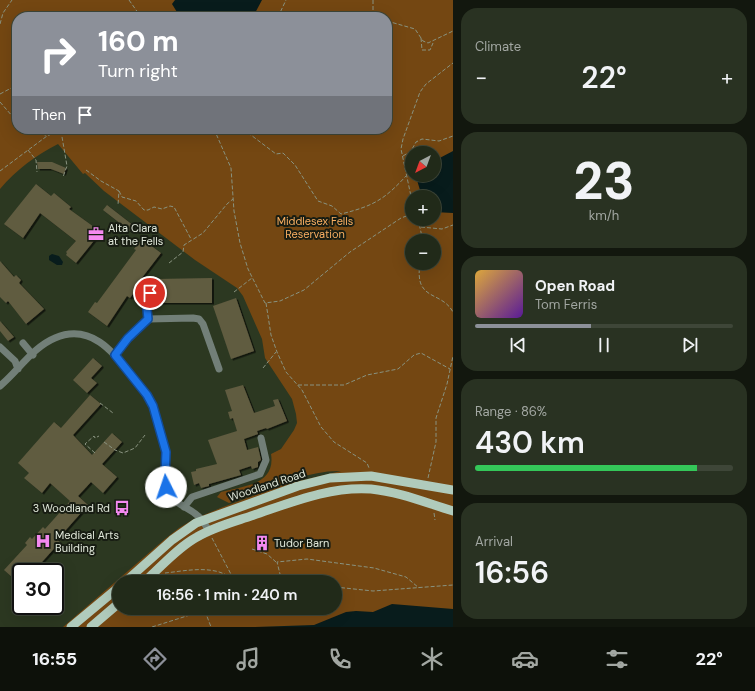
<!DOCTYPE html>
<html lang="en">
<head>
<meta charset="utf-8">
<style>
	body { margin:0; font-family:"DM Sans",sans-serif; background:#293222; color:#f1f3f6; height:100vh; display:flex; flex-direction:column; font-size:15px; white-space:nowrap }
	* { box-sizing:border-box; margin:0 }
	p { font-size:13px; color:#a2a7a2 }
	.icon { flex:none; width:22px; height:22px; fill:none; stroke:currentColor; stroke-width:2; stroke-linecap:round; stroke-linejoin:round }
	.map { position:relative; flex:1; overflow:hidden }
	.side { display:flex; flex-direction:column; gap:8px; padding:8px; background:#12170e; width:302px }
	.side>* { flex:none }
	.guide { position:absolute; left:12px; top:12px; width:380px; height:122px; border-radius:16px; box-shadow:0 4px 16px #0002,0 0 0 1px #3e4638; background:#8c9099; color:#fff; overflow:hidden }
	.needle { width:26px; rotate:221deg }
	.controls { position:absolute; left:405px; top:146px; display:grid; gap:8px }
	.controls a { display:grid; place-items:center; width:36px; height:36px; border-radius:50%; background:#212a19; box-shadow:0 4px 16px #0002,0 0 0 1px #3e4638; font-size:20px }
	.speed { position:absolute; left:12px; top:563px; display:flex; gap:8px; font-size:20px; font-weight:700; text-align:center }
	.speed>* { display:grid; place-content:center; width:52px; height:52px; border-radius:50%; background:#212a19; box-shadow:0 4px 16px #0002,0 0 0 1px #3e4638; line-height:1 }
	.speed .limit { border:2px solid #111; border-radius:6px; background:#fff; color:#111 }
	.pin { position:absolute; display:grid; place-items:center; width:34px; height:34px; color:#fff; margin:-17px; border:2px solid #fff; border-radius:50%; box-shadow:0 1px 4px #0007 }
	.me { position:absolute; width:44px; margin:-22px; rotate:356deg; stroke-linejoin:round; filter:drop-shadow(0 0 3px #0008) }
	.turn { display:flex; align-items:center; gap:14px; height:84px; padding:0 20px; font-size:18px }
	.turn .icon { width:52px; height:52px; stroke-width:2.5 }
	.turn b { display:block; font-size:28px; line-height:34px }
	.then { display:flex; align-items:center; height:38px; padding:0 20px; background:#0003; gap:8px; font-size:15px }
	.big { font-size:30px; font-weight:600; line-height:1.1 }
	.side .card { flex:1; display:flex; flex-direction:column; justify-content:center; gap:6px; min-width:0; padding:0 14px; border-radius:16px; background:#293222 }
	.side .dial { align-items:center; gap:0 }
	.dial b { font-size:52px; line-height:1 }
	.song { display:flex; align-items:center; gap:12px }
	.cover { width:48px; height:48px; border-radius:6px; background:linear-gradient(135deg,hsl(40 70% 55%),hsl(270 70% 35%)) }
	.played { height:4px; border-radius:2px; background:linear-gradient(90deg,#8c9099 45%,#3e4638 45%) }
	.keys { display:flex; justify-content:space-around; direction:ltr }
	.heat { display:flex; justify-content:space-between; align-items:center; font-size:22px; direction:ltr }
	.charge { height:6px; border-radius:3px; background:linear-gradient(90deg,#34c759 86%,#3e4638 0) }
	.trip { position:absolute; left:112px; top:575px; width:230px; height:40px; border-radius:20px; background:#212a19; box-shadow:0 4px 16px #0002,0 0 0 1px #3e4638; font-weight:600; line-height:40px; text-align:center }
	.dock { display:flex; height:64px; justify-content:space-around; align-items:center; background:#0d110a; color:#a2a7a2 }
	.dock .icon { width:28px; height:28px }
	.dock .active { color:#8c9099 }
	.dock b { font-size:18px; color:#f1f3f6 }
	main { display:flex; flex:1; min-height:0 }
	.map>svg:first-child { display:block }
</style>
</head>
<body>
<main>
<div class="map">
<svg width="453" height="627" viewBox="0 0 453 627">
	<defs>
		<filter id="shadow"><feDropShadow dx="2" dy="1.5" stdDeviation="0" flood-color="#0009"/></filter>
	</defs>
	<rect width="100%" height="100%" fill="#2c3821"/>
	<!-- green -->
	<path fill="#744712" fill-rule="evenodd" d="M0,0H453V627H63L165,539L179,528L194,519L223,507L282,485L341,471C305,470 269,490 235,501L229,503L217,497L221,492C243,486 276,485 271,454L281,449L294,430L297,423L296,414L292,399L265,358L262,339L243,296L237,288L195,260L104,191L85,173L83,174L58,144C35,156 17,169 0,189ZM17,17H387V129H17ZM412,153H434V175H412ZM412,197H434V219H412ZM412,241H434V263H412ZM119,582H335V608H119Z"/>
	<!-- water -->
	<path fill="#081c1c" d="M175,0H262L253,17H180L172,4Z
		M453,151V213L434,212V197H422L417,180L420,175H434V161Z
		M52,254L59,256L63,262L62,265H57L49,260V256Z
		M392,604L453,609V627H255L314,625L346,612L356,611L373,612Z"/>
	<!-- building -->
	<path fill="#605b40" filter="url(#shadow)" d="M37,162H52L66,168L64,174L51,169H38Z
		M36,184L51,196L54,193L71,207L69,209L101,232L76,263L66,255L67,253L66,252L76,241L40,213L23,238L4,224Z
		M107,205L134,226L130,231L103,210Z
		M142,239L161,253L141,279L143,280L130,298L127,296L107,326L88,312L95,302L97,303L136,250L134,249Z
		M0,261L14,277L16,275L21,280L19,283L44,309L26,324L8,301L6,303L0,297Z
		M212,278V303H156V296L160,291L156,286V279Z
		M236,298L254,351L231,359L213,306Z
		M0,321L14,337L8,341L0,331Z
		M93,358L102,366L91,378L97,383L87,393L73,380Z
		M243,385L254,413L275,406L273,400L278,399L287,421L267,429L266,428L257,431L258,434L244,439L247,450L258,447L261,460L258,462V467L252,469L251,466L239,470L241,475L209,484V486L201,488L199,483L194,485L191,472L196,471V469L217,464L208,440L237,431L233,418L230,419L228,412L232,411L225,390Z
		M90,395L101,404L73,435L92,455L112,433L122,442L102,464L117,477L103,493L91,482L78,496L88,505L57,540L60,542L33,572H21V585L4,570L27,545L25,543L30,537L32,539L43,527L45,529L70,501L50,483L42,493L24,478L29,473L18,463L54,422L61,428Z
		M264,538L267,544L259,548L256,542Z"/>
	<g fill="none" stroke-linecap="round" stroke-linejoin="round">
		<!-- path -->
		<path stroke="#899380" stroke-width="1" stroke-dasharray="4 2" stroke-linecap="butt" d="M129,0L141,17
			M373,0V13L378,17
			M278,17L286,0
			M387,21L415,29L423,41L428,43L453,31
			M0,24L3,13L12,0
			M421,38L422,50H430L433,43
			M0,94L17,85
			M0,102L13,117L17,119
			M38,129L46,136
			M214,129L231,168L234,211L240,243L248,269L265,303L280,301L304,290L350,252L401,218L412,214
			M243,129L276,154L283,153L295,165L318,201L332,206L341,214C373,206 384,200 406,176
			M61,131L67,166L63,177
			M28,150L36,160L37,172
			M403,156L411,151L416,142L422,139L439,141L453,136
			M86,170L101,181L119,191L118,205
			M0,171L47,136L63,129
			M119,191L122,197L136,201L144,210H148L154,207L162,209L170,206L174,207L191,239
			M412,201L401,149L403,139L420,92L426,84L453,63
			M418,219L423,241
			M421,227L442,229L453,225
			M169,263L183,252L184,245L203,233L227,204L233,199
			M420,263C414,302 441,290 453,312
			M234,292L252,278
			M266,303L271,335L277,352L286,372L302,390L321,427L334,442L367,463L369,468
			M263,368L276,352
			M298,385H344L367,375L398,369L414,355L421,353L450,369
			M100,403L113,413
			M104,442L115,450L123,453L135,448L145,435
			M95,453L85,444L94,436L95,438L99,436
			M428,478L436,442V418L447,384L453,356
			M434,513L435,520
			M212,538L234,580
			M252,549L267,554L276,562
			M165,573C185,571 219,563 235,582
			M282,582L277,562L307,559L374,568L406,577L419,588
			M335,587L373,591L453,585
			M205,611L211,627
			M152,627L212,608"/>
		<!-- minor -->
		<path stroke="#727f78" stroke-width="7" d="M148,319L146,300L150,293L155,291
			M23,343L33,355
			M0,347L15,361L18,369
			M115,355L128,338L148,319L193,318L199,319L203,324L219,369
			M0,386C18,371 33,347 55,338C90,323 113,351 132,376C139,385 148,395 153,406C158,418 161,433 165,446C169,461 161,477 168,491C175,505 188,507 198,516C203,520 206,526 209,531
			M184,507L192,497L260,474L266,460L261,438"/>
		<!-- major -->
		<path stroke="#b0cbbc" stroke-width="9" d="M125,582L172,540L196,523L298,486L330,478L371,476L453,490
			M144,582C161,567 177,548 197,537C214,527 233,522 251,516C290,503 329,486 371,489C400,492 426,503 453,511
			M71,627L119,587
			M91,627L119,603"/>
	</g>
	<g fill="none" stroke-linecap="round" stroke-linejoin="round">
		<defs>
			<path id="route" d="M150,293L146,300L148,319L128,338L115,355L147,395L153,406L166,452L165,477L166,487"/>
		</defs>
		<!-- route casing -->
		<use href="#route" stroke="#114b97" stroke-width="10"/>
		<!-- route -->
		<use href="#route" stroke="#1a73e8" stroke-width="7"/>
	</g>
	<!-- icons -->
	<defs>
		<symbol id="office-bare" viewBox="-9 -9 18 18"><path d="M-6-3h4V-5.5h4V-3h4V5H-6ZM-1-4.5V-3h2v-1.5ZM-6 0V1H6V0Z" fill="#f489f0" stroke="#181d13" stroke-width="2.5" paint-order="stroke"/></symbol>
		<symbol id="bus-bare" viewBox="-9 -9 18 18"><path d="M-5-6H5V4H4V6H2V4H-2V6H-4V4H-5ZM-3.5-4V0h7V-4ZM-3.5 1.2v1.5H-2V1.2ZM2 1.2v1.5H3.5V1.2Z" fill="#f489f0" stroke="#181d13" stroke-width="2.5" paint-order="stroke"/></symbol>
		<symbol id="hospital-bare" viewBox="-9 -9 18 18"><path d="M-5-5h3v3.5h4V-5h3V5h-3V1.5h-4V5h-3Z" fill="#f489f0" stroke="#181d13" stroke-width="2.5" paint-order="stroke"/></symbol>
		<symbol id="building-bare" viewBox="-9 -9 18 18"><path d="M-4-6H4V6H1V3H-1V6H-4ZM-2.5-4.3h1.7v1.8h-1.7ZM.8-4.3h1.7v1.8H.8ZM-2.5-1h1.7V.8h-1.7ZM.8-1h1.7V.8H.8Z" fill="#f489f0" stroke="#181d13" stroke-width="2.5" paint-order="stroke"/></symbol>
	</defs>
	<g fill-rule="evenodd">
		<use href="#office-bare" x="85" y="223" width="22" height="22"/>
		<use href="#bus-bare" x="111" y="497" width="22" height="22"/>
		<use href="#hospital-bare" x="32" y="530" width="22" height="22"/>
		<use href="#building-bare" x="251" y="532" width="22" height="22"/>
	</g>
	<g text-anchor="middle" stroke-width="4" stroke-linejoin="round" paint-order="stroke">
		<!-- park labels -->
		<g font-size="11" fill="#f8ae61" stroke="#181d13">
			<text x="315" y="225">Middlesex Fells<tspan x="315" dy="13">Reservation</tspan></text>
		</g>
		<!-- poi labels -->
		<g font-size="11" fill="#e1e8da" stroke="#181d13" text-anchor="start">
			<text x="108" y="232">Alta Clara<tspan x="108" dy="13">at the Fells</tspan></text>
			<text x="110" y="512" text-anchor="end">3 Woodland Rd</text>
			<text x="55" y="539">Medical Arts<tspan x="55" dy="13">Building</tspan></text>
			<text x="274" y="547">Tudor Barn</text>
		</g>
		<!-- street labels -->
		<g font-size="11" fill="#e1e8da" stroke="#181d13">
			<text transform="translate(267 485) rotate(-18)" y="4">Woodland Road</text>
		</g>
	</g>
</svg>
<div class="controls">
<a><svg class="needle" viewBox="-14 -14 28 28"><path d="M0-13l5 13h-10z" fill="#e53935"/><path d="M0 13l5-13h-10z" fill="#a2a7a2"/></svg></a>
<a>+</a>
<a>−</a>
</div>
<div class="speed"><div class="limit">30</div></div>
<div class="pin" style="left:150px;top:293px;background:#d93025"><svg class="icon" aria-label="arrive" viewBox="0 0 24 24"><path d="M6 21V4h12l-3 4 3 4H6"/></svg></div>
<svg class="me" style="left:166px;top:487px" viewBox="-20 -20 40 40"><circle r="19" fill="#fff"/><path d="M0-13L10 11 0 6-10 11z" fill="#1a73e8"/></svg>
<div class="trip">16:56 · 1 min · 240 m</div>
<div class="guide">
<div class="turn"><svg class="icon" aria-label="right" viewBox="0 0 24 24"><path d="M7 20v-9h11M14 6l5 5-5 5"/></svg><div><b>160 m</b>Turn right</div></div>
<div class="then">Then<svg class="icon" aria-label="arrive" viewBox="0 0 24 24"><path d="M6 21V4h12l-3 4 3 4H6"/></svg></div>
</div>
</div>
<section class="side">
<div class="card"><p>Climate</p>
<div class="heat"><a>−</a><b class="big">22°</b><a>+</a></div>
</div>
<div class="card dial"><b>23</b><p>km/h</p></div>
<div class="card">
<div class="song"><i class="cover"></i><div><b>Open Road</b><p>Tom Ferris</p></div></div>
<div class="played"></div>
<div class="keys"><svg class="icon" aria-label="previous" viewBox="0 0 24 24"><path d="M18 5L8 12l10 7zM5 5v14"/></svg><svg class="icon" aria-label="pause" viewBox="0 0 24 24"><path d="M8 5v14M16 5v14"/></svg><svg class="icon" aria-label="next" viewBox="0 0 24 24"><path d="M6 5l10 7-10 7zM19 5v14"/></svg></div>
</div>
<div class="card"><p>Range · 86%</p><b class="big">430 km</b><div class="charge"></div></div>
<div class="card"><p>Arrival</p><b class="big">16:56</b></div>
</section>
</main>
<nav class="dock">
<b>16:55</b>
<svg class="icon active" aria-label="directions" viewBox="0 0 24 24"><path d="M12 3l9 9-9 9-9-9zM9 14v-3h6M13 9l2 2-2 2"/></svg>
<svg class="icon" aria-label="music" viewBox="0 0 24 24"><path d="M9 18V5l10-2v13"/><circle cx="6" cy="18" r="3"/><circle cx="16" cy="16" r="3"/></svg>
<svg class="icon" aria-label="phone" viewBox="0 0 24 24"><path d="M5 4h4l2 5-3 2q2 4 5 5l2-3 5 2v4C11 20 4 13 5 4z"/></svg>
<svg class="icon" aria-label="climate" viewBox="0 0 24 24"><path d="M12 3v18M4 7l16 10M4 17L20 7"/></svg>
<svg class="icon" aria-label="car" viewBox="0 0 24 24"><path d="M5 17H2v-5l4-1 3-4h7l3 4 3 1v5h-3M9 17h6M6 11h13"/><circle cx="7" cy="17" r="2"/><circle cx="17" cy="17" r="2"/></svg>
<svg class="icon" aria-label="filters" viewBox="0 0 24 24"><path d="M4 7h16M4 17h16"/><circle cx="9" cy="7" r="2"/><circle cx="15" cy="17" r="2"/></svg>
<b>22°</b>
</nav>
</body>
</html>
